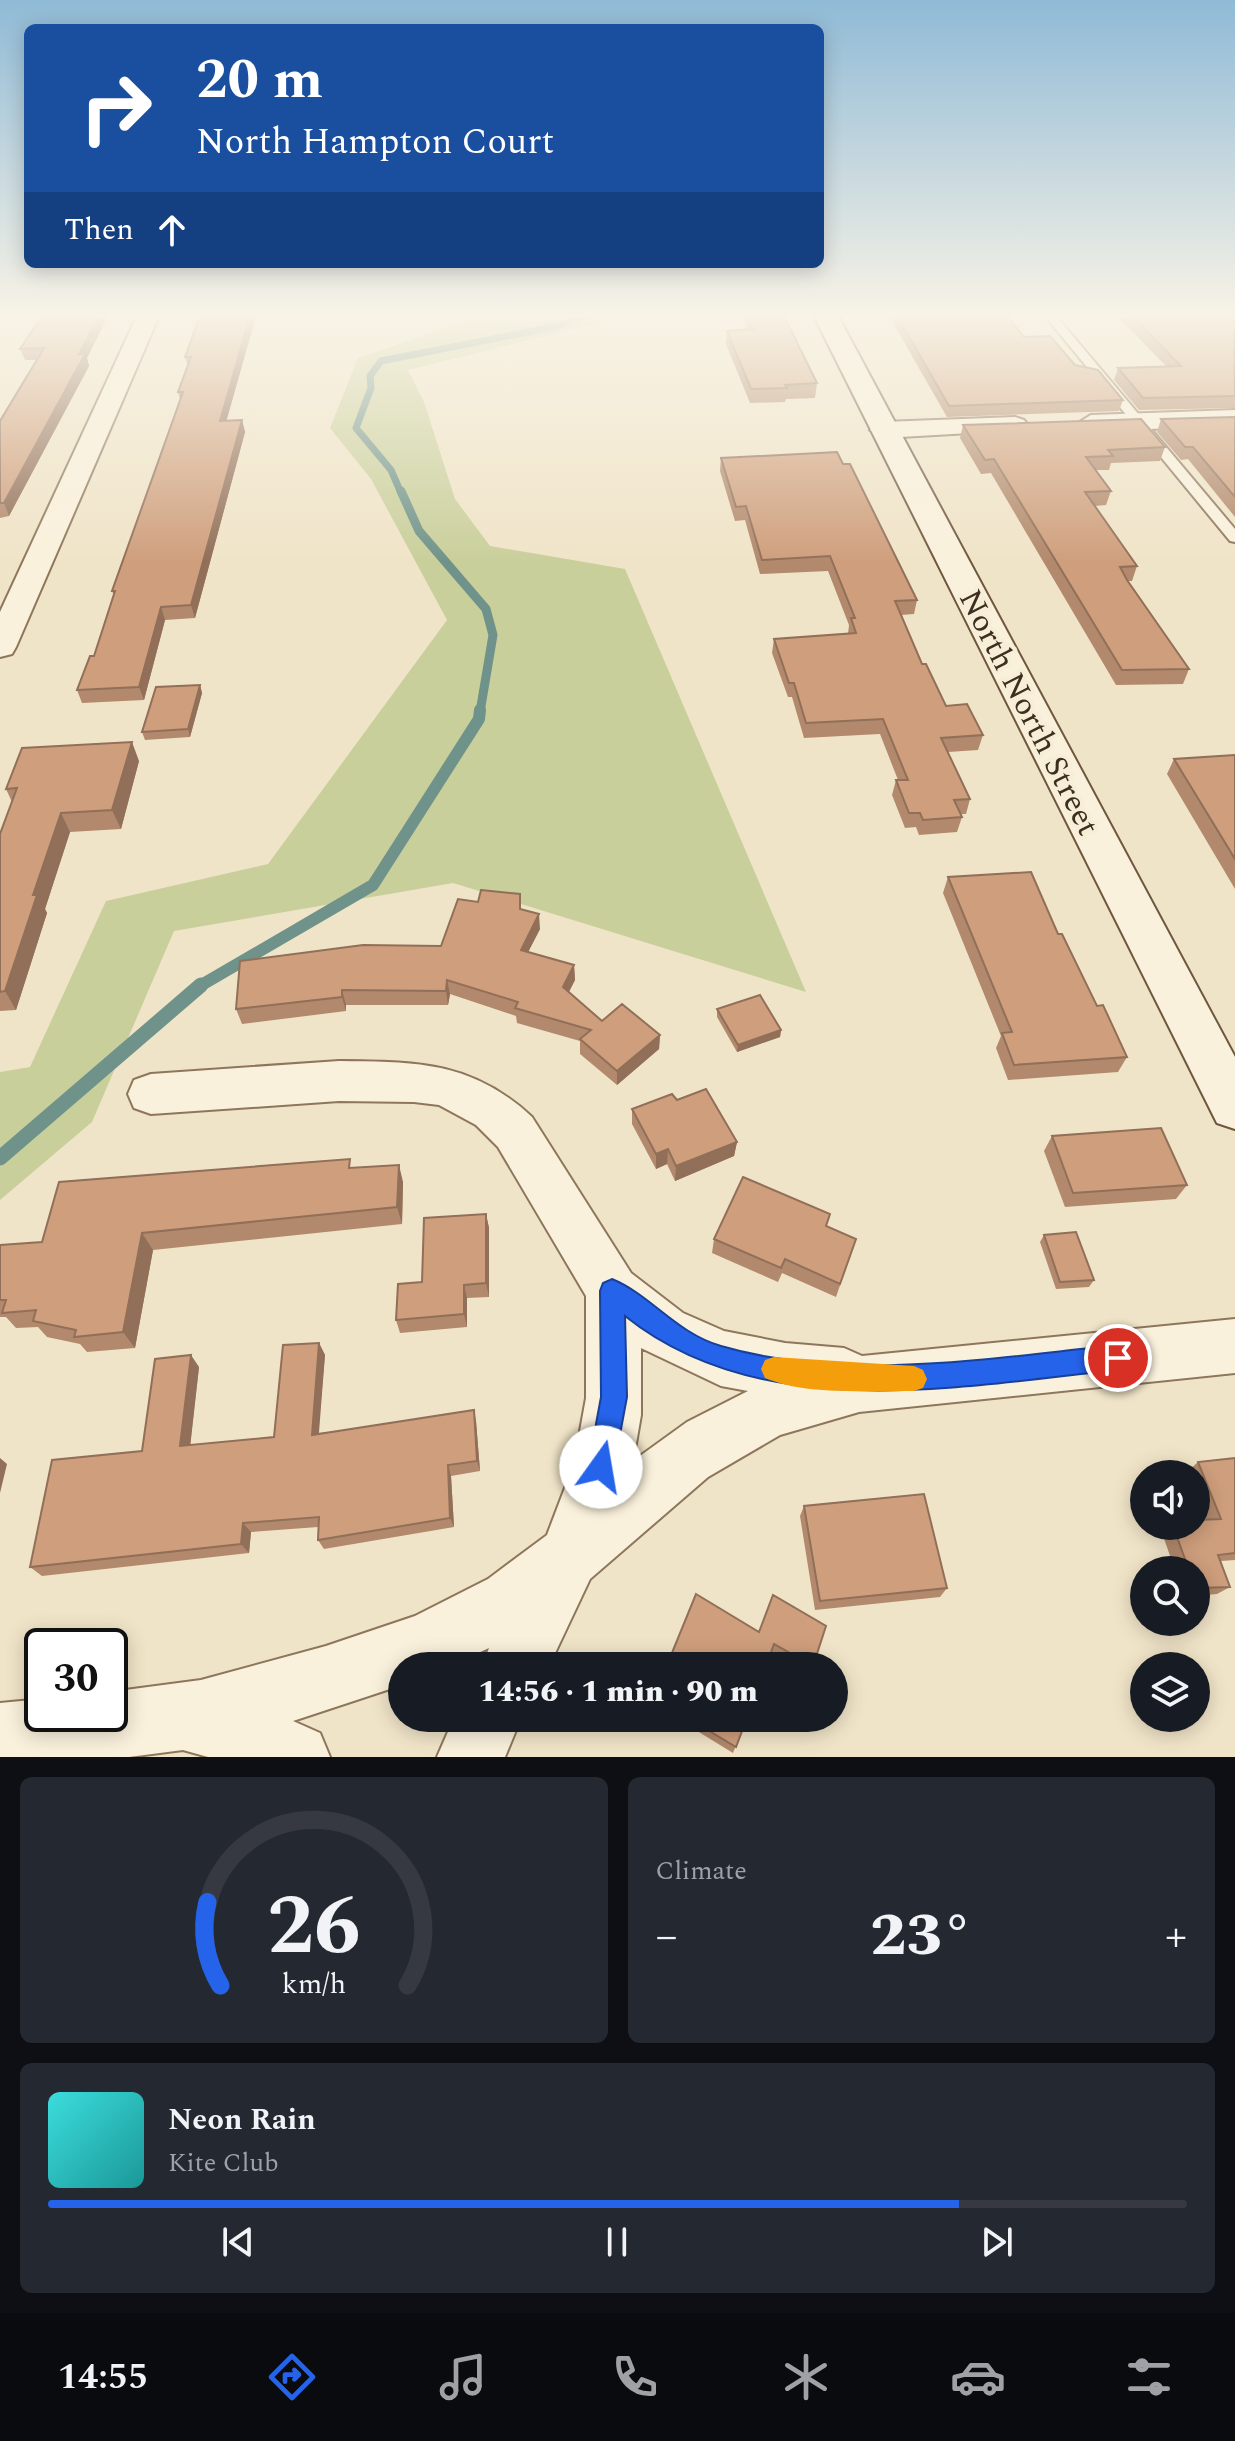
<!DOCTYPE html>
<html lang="en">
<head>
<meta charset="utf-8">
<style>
	body { margin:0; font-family:Spectral,serif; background:#242831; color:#f1f3f6; height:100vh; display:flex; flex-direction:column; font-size:30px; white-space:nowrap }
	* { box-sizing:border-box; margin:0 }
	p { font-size:26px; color:#9ea1a6 }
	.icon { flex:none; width:44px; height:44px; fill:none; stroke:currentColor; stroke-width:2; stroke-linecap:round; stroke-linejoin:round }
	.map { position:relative; height:1757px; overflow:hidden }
	.drawer { display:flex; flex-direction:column; gap:20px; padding:20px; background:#0d0f14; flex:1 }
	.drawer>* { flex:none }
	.top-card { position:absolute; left:24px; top:24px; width:800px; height:244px; border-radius:12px; box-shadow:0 4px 20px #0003; background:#1a4fa0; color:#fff; overflow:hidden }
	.fabs { position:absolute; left:1130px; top:1460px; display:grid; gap:16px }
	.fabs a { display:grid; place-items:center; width:80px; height:80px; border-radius:50%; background:#171b24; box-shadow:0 4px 20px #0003; font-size:40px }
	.speed { position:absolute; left:24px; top:1628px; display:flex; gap:16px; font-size:40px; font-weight:700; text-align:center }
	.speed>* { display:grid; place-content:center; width:104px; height:104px; border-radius:50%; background:#171b24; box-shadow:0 4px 20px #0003; line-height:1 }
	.speed .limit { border:4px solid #111; border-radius:12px; background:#fff; color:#111 }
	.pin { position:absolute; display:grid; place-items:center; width:68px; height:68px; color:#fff; margin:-34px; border:4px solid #fff; border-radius:50%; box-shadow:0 2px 8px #0007 }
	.me { position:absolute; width:88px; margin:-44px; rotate:13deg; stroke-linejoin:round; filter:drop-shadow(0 0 6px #0008) }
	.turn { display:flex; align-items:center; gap:28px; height:168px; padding:0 40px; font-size:36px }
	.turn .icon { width:104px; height:104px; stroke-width:2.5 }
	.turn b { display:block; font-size:56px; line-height:68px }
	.then { display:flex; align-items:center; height:76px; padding:0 40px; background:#0003; gap:16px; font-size:30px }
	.big { font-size:60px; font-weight:800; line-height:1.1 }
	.drawer .widget { flex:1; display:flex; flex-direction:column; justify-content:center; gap:12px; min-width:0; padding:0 28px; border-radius:12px; background:#242831 }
	.drawer .dial { align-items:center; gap:0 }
	.dial svg { height:208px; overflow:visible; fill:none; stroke:#363941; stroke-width:7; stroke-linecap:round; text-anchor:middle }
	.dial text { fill:#f1f3f6; stroke:none }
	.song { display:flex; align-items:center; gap:24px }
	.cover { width:96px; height:96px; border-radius:12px; background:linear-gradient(135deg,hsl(180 70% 55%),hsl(180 70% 35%)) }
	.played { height:8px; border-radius:4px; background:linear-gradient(90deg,#2563eb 80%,#363941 80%) }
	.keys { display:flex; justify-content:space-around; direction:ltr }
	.heat { display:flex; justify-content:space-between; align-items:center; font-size:44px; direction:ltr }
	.drawer .tiles { flex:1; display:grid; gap:20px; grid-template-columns:1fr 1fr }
	.widget:last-child { grid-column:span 2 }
	.trip { position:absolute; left:388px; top:1652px; width:460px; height:80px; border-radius:40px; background:#171b24; box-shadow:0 4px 20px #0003; font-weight:800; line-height:80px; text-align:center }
	.menu { display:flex; height:128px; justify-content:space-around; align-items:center; background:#090b0e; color:#9ea1a6 }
	.menu .icon { width:56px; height:56px }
	.menu .active { color:#2563eb }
	.menu b { font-size:36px; color:#f1f3f6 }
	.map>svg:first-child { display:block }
</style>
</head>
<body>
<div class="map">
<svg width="1235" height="1757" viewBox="0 0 1235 1757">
	<rect width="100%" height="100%" fill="#f0e4c8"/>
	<!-- green -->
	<path fill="#c9cf9b" d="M481,316H626L408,370L424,402L455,499L490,546L625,569L806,992L453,883L174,931L92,1122L0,1200V1072L30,1067L106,901L268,864L447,620L371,479L330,428L358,358Z"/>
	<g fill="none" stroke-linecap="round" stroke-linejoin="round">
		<!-- stream-far3 -->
		<path stroke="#6f938a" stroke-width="7" d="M401,493L391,470L356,428L371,388L370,376L381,361L553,327L586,316"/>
		<!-- stream-far2 -->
		<path stroke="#6f938a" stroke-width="9" d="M401,491L419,531L486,609L493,635L480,712"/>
		<!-- stream-far1 -->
		<path stroke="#6f938a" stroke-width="12" d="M198,987L373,885L479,719L480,710"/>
		<!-- stream -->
		<path stroke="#6f938a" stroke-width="15" d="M0,1158L201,985"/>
		<defs>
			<path id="lane" d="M1045,316H1056L1235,529V542L1230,541Z"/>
			<path id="street" d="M137,316H159L16,647L12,654L0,657V612Z
				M1235,410V426L1091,431L1078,423L1091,415Z
				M1015,417L1024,420L1028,425L1024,430L883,438L870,430L883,422Z
				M339,1061C417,1062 472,1061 532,1117L631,1273L683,1313L724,1331L785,1343L844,1348L862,1356L1235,1319V1373L859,1412L780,1435L708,1477L590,1579L549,1666H482L489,1648L450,1666H402V1685L293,1721L320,1733L330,1757H208L183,1750L129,1757H0V1703L42,1699V1714H110V1692L201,1680L326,1646L415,1616L488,1579L547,1535L574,1464L586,1398V1296L498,1147L476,1125L439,1105L414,1102L339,1101L151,1114L134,1108L128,1094L134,1080L151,1074ZM641,1348L721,1386L748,1391L687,1422L633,1461L641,1415Z
				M454,1718H521L505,1757H437Z"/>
			<path id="secondary" d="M814,316H838L1235,1057V1129L1217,1123Z"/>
		</defs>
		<!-- lane casing -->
		<use href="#lane" stroke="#8d765c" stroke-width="4"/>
		<!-- street casing -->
		<use href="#street" stroke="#8d765c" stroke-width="4"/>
		<!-- secondary casing -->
		<use href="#secondary" stroke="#6f573f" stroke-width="4"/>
		<!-- lane -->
		<use href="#lane" fill="#faf1dc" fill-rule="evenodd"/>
		<!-- street -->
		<use href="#street" fill="#faf1dc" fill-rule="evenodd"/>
		<!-- secondary -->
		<use href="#secondary" fill="#faf1dc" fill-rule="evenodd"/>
	</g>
	<!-- wall -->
	<path fill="#b2896c" d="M200,316H256L226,421L242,420L245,432L195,618L165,620L144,700L82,703L77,690L94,656L114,596L112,591L180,399L178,392L188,366L185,357Z
		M742,316H784L817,383L815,398L786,399L785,402L750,403L726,344L727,331L747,330Z
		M889,316H1007L1024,337L1075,365L1123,400L1119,411L947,417Z
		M1117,316H1234L1235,408L1139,410L1114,380L1118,368L1166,366Z
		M106,320L87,358L89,366L9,516L0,518V421L37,360H25L20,349Z
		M1235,417V517L1188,459L1181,460L1157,432L1161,419Z
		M963,425L1165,447L1160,461L1111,463L1109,470H1096L1111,491L1106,505L1095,506L1137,566L1132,581H1128L1189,669L1183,684L1116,685L991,473L981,474L960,438Z
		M721,458L843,464L917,600L914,614L901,615L922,664L946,706L983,735L978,750L948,752L970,799L966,814H960L962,817L957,832L919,835L916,827L905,828L892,795L896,780H898L880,734L804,738L792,697H788L772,653L774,639L848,634L849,625L828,571L760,574L745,520L735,521L720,471Z
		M200,685L202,693L190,737L145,740L142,732Z
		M1235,755V889L1167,774L1174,759Z
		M139,761L121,829L70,832L45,909L47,913L16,1010L0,1011V834L12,802L6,789Z
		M948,877L1058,934L1097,1006L1127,1057L1118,1072L1008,1080L996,1048L1001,1036L943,893Z
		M522,909L540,929L528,952L574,965L575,980L569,992L602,1021L660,1035L659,1049L617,1085L580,1054V1041L517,1023L516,1016L450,994L448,1005H346V1011L242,1024L236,1009L441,946Z
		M717,1009L781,1030L780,1037L737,1052L717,1017Z
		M677,1100L737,1142L734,1156L675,1181L667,1164L656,1169L632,1124V1109Z
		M1052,1136L1187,1185L1176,1199L1065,1207L1044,1151Z
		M353,1168L403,1182L402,1224L153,1250L135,1348L87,1352L80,1344L47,1337L38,1327L16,1328L6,1317H0V1245L42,1242Z
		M486,1214L489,1228V1297L467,1298V1327L400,1333L396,1320L422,1282Z
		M827,1227L856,1239L836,1297L782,1273L778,1282L712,1253L714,1239Z
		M1044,1235L1094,1280L1089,1287L1056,1289L1040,1242Z
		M319,1343L325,1355L318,1433L476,1421L480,1471L451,1476L454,1527L324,1549L318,1540V1527L251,1532L249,1553L42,1576L30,1567L142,1451L199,1367L190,1445L274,1437Z
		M1235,1458V1560L1221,1561L1230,1587L1217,1594L1196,1596V1570H1175L1161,1530L1166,1526H1196L1206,1520L1196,1494V1474H1188L1187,1472L1198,1462Z
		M804,1506L947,1588L940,1597L815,1610L800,1516Z
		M696,1594L813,1666H795L771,1652L766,1666H667Z
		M676,1718H747L733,1753Z"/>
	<!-- shaded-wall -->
	<path fill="#916f58" d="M97,316H105L106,320L87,358L89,366L9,516L4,503Z
		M250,316H256L223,433L220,421Z
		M242,420L245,432L195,618L191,605Z
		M161,607L165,620L144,700L139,687Z
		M200,685L202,693L190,737L188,729Z
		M132,742L139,761L121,829L112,810Z
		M61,813L70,832L45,909L47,913L16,1010L5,991L33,895Z
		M539,914L540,929L522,964L521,950Z
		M574,965L575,980L564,1001L563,987Z
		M447,980L450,994L448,1005L446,991Z
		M342,990L346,1005V1011L342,997Z
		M781,1030L780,1037L737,1052L738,1045Z
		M660,1035L659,1049L617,1085V1071Z
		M737,1142L734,1156L675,1181L676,1166Z
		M668,1149L667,1164L656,1169V1154Z
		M399,1165L403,1182L402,1224L397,1207Z
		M486,1214L489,1228V1297L486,1283Z
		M142,1233L153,1250L135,1348L123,1332Z
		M464,1285L467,1298V1327L464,1314Z
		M319,1343L325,1355L318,1445L312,1435Z
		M191,1355L199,1367L189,1457L180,1446Z
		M474,1410L476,1421L480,1471L477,1461Z
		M0,1458L7,1464L0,1493Z
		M448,1465L451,1476L454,1527L450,1518Z
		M243,1523L251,1532L249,1553L241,1544Z"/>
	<!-- building -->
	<path fill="#cf9f7d" stroke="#916f58" stroke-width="2" d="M42,316H99L79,354H85L4,503H0V421L44,348L20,349Z
		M200,316H250L220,421L242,420L191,605L161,607L139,687L77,690L90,656H94L115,591H112L183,392H178L191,357H185Z
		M748,316H784L817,383L785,385L787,388L751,389L727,331L753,329Z
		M897,316H1007L1024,337L1050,336L1075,365L1098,370L1123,400L949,406Z
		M1132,316H1234L1235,396L1143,398L1118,368L1181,366Z
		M1235,417V497L1193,447H1185L1161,419Z
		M1141,419L1165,447L1108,450L1113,456L1086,457L1111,491L1085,492L1137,566L1120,567L1127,580L1189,669L1122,670L994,459L985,460L963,425Z
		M837,452L843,464H850L917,600L895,601L922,664H926L946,706L967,704L983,735L941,738L970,799L954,800L962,817L923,820L920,813H909L896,780H908L883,719L806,723L794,683H789L774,639L856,633L851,618H855L830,556L762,560L746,506L736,507L721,458Z
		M200,685L188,729L142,732L156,687Z
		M132,742L112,810L61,813L33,895H37L5,991L0,992V834L17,788L6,789L22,748Z
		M1235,755V859L1174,759Z
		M1031,872L1058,934H1062L1097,1006L1103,1005L1127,1057L1014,1065L1002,1033L1012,1032L948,877Z
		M481,890L520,894V909L539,914L521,950L574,965L563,987L602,1021L622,1004L660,1035L617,1071L580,1039L591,1030L515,1008L518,1002L447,980L446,991L342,990V997L236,1009L240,961L363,945L441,946L458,899L478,902Z
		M760,995L781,1030L738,1045L717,1009Z
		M706,1089L737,1142L676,1166L668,1149L656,1154L632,1109L672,1094L677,1100Z
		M1161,1128L1187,1185L1073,1193L1052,1136Z
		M350,1159L349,1168L399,1165L397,1207L142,1233L123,1332L74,1337L76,1330L33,1321L36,1310L2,1313L6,1300H0V1245L42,1242L59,1182Z
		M743,1177L830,1214L826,1226L856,1239L840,1284L785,1259L781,1268L714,1239Z
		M486,1214V1283L464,1285V1314L396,1320L398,1284L422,1282L424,1218Z
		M1076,1232L1094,1280L1060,1282L1044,1235Z
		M319,1343L312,1435L474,1410L477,1461L448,1465L450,1518L318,1540L319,1517L243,1523L241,1544L30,1567L52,1460L142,1451L155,1359L191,1355L180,1446L274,1437L283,1345Z
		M1235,1458V1553L1218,1555L1230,1587L1196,1588V1570H1189L1173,1526H1196V1520L1221,1519L1198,1462Z
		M924,1494L947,1588L820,1601L804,1506Z
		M696,1594L759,1632L773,1595L826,1626L813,1666L774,1644L766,1666H669L667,1665Z
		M688,1718H747L736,1747Z"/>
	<!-- sky -->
	<linearGradient id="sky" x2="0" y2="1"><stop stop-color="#8fbad6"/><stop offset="0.56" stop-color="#f8f3e6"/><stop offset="1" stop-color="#f8f3e6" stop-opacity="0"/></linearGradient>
	<rect width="1235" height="562" fill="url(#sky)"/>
	<!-- route -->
	<path fill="#2563eb" stroke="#184099" stroke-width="2" d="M612,1279C651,1295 676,1333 721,1346C848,1383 989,1358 1118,1345L1126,1349L1130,1358L1126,1367L1118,1370C956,1387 761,1425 625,1316L627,1397L614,1467L610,1477L601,1481L592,1477L588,1467L601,1397L600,1291L603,1283Z"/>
	<!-- slow -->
	<path fill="#f59e0b" d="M774,1357L914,1366L923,1370L927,1379L923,1388L914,1391C868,1390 808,1396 765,1378L761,1369L765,1360Z"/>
	<g text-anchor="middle" stroke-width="8" stroke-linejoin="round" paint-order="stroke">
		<!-- street labels -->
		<g font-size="32" fill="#3d2e20" stroke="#f7eed8">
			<text transform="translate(1030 712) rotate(63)" y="11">North North Street</text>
		</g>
	</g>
</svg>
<div class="fabs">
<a><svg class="icon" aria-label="sound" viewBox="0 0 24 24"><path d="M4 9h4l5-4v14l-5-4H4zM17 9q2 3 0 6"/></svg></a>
<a><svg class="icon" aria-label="search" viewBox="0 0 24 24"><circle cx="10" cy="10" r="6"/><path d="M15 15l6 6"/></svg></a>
<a><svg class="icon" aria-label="layers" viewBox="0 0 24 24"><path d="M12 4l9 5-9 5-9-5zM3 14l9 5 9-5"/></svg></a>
</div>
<div class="speed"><div class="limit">30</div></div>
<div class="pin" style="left:1118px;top:1358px;background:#d93025"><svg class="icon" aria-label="arrive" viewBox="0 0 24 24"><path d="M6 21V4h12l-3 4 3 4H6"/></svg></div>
<svg class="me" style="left:601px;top:1467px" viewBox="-20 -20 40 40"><circle r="19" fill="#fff"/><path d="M0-13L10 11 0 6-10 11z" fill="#2563eb"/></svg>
<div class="trip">14:56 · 1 min · 90 m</div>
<div class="top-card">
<div class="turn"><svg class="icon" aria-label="right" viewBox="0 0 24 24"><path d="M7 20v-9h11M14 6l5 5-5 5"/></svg><div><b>20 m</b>North Hampton Court</div></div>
<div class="then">Then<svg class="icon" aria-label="ahead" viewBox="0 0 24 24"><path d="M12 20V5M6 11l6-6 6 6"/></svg></div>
</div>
</div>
<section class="drawer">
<div class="tiles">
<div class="widget dial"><svg viewBox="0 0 100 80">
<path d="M14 69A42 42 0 1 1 86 69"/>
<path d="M14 69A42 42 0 0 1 9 37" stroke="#2563eb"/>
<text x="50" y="56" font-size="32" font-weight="700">26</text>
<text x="50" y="72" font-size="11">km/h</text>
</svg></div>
<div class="widget"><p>Climate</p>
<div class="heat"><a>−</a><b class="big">23°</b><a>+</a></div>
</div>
<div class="widget">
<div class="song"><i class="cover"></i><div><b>Neon Rain</b><p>Kite Club</p></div></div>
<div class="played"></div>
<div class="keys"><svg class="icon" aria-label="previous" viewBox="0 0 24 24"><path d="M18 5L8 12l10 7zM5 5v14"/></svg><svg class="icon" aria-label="pause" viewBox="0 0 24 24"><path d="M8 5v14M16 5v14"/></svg><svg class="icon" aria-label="next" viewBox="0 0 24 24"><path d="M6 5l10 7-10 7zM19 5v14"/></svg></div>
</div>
</div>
</section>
<nav class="menu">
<b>14:55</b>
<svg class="icon active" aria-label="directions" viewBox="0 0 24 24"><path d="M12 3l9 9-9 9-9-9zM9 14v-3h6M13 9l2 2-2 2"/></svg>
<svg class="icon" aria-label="music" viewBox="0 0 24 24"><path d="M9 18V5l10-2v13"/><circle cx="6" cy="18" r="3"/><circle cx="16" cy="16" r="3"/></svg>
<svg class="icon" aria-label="phone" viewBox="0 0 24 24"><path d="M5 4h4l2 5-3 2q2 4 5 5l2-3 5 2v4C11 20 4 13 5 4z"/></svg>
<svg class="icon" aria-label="climate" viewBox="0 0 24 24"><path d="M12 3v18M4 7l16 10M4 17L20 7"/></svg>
<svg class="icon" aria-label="car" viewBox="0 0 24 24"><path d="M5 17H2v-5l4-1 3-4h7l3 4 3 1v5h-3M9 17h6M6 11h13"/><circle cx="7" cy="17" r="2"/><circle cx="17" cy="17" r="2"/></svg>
<svg class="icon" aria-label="filters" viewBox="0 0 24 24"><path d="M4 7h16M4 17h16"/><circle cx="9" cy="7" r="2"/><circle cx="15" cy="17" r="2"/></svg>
</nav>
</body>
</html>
